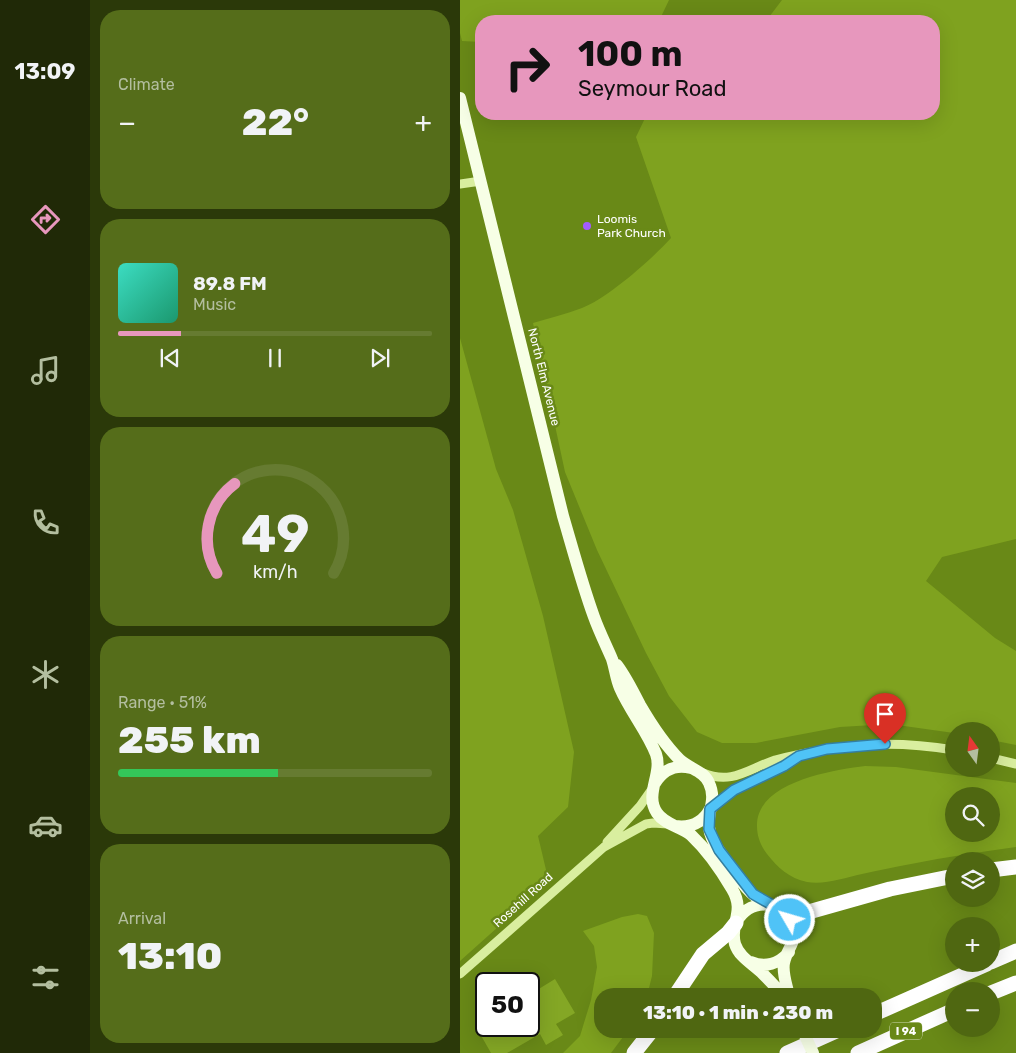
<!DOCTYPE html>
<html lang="en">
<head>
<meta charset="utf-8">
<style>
	body { margin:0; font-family:Rubik,sans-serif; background:#556d1a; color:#f1f3f6; height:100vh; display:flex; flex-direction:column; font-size:19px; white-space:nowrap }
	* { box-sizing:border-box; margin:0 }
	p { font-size:16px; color:#b3be9f }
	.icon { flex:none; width:28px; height:28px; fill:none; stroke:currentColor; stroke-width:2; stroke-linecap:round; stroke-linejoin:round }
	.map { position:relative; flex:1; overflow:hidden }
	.details { display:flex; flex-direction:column; gap:10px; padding:10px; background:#2b3909; width:370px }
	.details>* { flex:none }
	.guide { position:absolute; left:15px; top:15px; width:465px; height:105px; border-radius:20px; box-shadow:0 5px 20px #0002; background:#e797bd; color:#111; overflow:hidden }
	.needle { width:32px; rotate:346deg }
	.buttons { position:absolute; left:485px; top:722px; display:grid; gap:10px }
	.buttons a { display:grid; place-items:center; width:55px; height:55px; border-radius:50%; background:#4f6711; box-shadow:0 5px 20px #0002; font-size:25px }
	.speed { position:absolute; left:15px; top:972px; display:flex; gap:10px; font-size:25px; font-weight:700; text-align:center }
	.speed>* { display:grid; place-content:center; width:65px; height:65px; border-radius:50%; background:#4f6711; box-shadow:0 5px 20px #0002; line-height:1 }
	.speed .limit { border:2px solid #111; border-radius:8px; background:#fff; color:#111 }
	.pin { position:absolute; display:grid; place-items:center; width:42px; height:42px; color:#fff; margin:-51px -21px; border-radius:50% 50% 50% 0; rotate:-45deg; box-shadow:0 0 5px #0007 }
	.pin .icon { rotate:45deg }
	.me { position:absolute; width:55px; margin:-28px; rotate:308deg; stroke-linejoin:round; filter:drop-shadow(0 0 4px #0008) }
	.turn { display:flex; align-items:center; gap:18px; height:105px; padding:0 20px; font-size:22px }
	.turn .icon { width:65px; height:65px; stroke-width:2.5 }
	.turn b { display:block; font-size:35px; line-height:42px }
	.big { font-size:38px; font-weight:800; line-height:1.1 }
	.details .card { flex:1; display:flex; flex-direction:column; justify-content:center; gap:8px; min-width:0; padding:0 18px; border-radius:20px; background:#556d1a }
	.details .dial { align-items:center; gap:0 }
	.dial svg { height:130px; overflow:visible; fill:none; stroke:#667b31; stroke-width:7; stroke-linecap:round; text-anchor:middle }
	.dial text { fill:#f1f3f6; stroke:none }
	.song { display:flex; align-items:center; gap:15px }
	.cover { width:60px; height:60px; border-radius:8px; background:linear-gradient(135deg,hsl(170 70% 55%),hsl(160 70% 35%)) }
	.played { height:5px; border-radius:2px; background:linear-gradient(90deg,#e797bd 20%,#667b31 20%) }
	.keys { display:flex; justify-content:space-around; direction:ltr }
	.heat { display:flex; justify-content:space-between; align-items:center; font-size:28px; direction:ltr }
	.charge { height:8px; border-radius:4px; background:linear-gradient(90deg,#34c759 51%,#667b31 0) }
	.trip { position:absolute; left:134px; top:988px; width:288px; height:50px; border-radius:20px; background:#4f6711; box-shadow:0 5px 20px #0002; font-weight:800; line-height:50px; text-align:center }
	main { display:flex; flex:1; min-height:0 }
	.menu { display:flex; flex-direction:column; width:90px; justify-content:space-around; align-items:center; background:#202907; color:#b3be9f }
	.menu .icon { width:35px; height:35px }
	.menu .current { color:#e797bd }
	.menu b { font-size:22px; color:#f1f3f6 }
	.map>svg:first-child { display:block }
</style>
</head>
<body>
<main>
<nav class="menu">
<b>13:09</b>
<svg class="icon current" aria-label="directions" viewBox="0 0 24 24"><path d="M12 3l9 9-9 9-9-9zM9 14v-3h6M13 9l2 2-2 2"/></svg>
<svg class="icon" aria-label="music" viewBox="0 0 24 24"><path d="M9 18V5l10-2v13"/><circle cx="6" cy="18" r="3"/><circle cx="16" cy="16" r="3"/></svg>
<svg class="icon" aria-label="phone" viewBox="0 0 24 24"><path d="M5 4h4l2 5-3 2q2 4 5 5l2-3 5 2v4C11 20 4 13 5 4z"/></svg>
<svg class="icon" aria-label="climate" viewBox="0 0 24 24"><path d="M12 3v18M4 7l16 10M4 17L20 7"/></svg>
<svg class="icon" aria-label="car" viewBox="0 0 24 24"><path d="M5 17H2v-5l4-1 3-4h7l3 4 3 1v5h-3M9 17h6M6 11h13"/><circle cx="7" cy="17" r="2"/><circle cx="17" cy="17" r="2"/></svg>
<svg class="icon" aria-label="filters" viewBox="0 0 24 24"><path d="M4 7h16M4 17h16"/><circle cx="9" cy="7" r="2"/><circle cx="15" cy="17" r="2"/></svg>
</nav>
<section class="details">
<div class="card"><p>Climate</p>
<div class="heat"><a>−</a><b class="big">22°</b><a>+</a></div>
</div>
<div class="card">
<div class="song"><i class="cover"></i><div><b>89.8 FM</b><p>Music</p></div></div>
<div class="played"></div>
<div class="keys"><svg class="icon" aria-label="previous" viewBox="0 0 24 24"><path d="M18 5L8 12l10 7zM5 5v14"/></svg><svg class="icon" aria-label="pause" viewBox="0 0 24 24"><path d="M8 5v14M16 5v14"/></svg><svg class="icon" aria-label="next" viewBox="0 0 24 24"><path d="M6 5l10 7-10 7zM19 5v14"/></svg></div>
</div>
<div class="card dial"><svg viewBox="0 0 100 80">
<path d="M14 69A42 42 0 1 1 86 69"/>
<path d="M14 69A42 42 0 0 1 25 14" stroke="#e797bd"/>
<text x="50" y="56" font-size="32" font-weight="700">49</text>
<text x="50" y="72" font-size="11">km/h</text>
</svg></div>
<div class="card"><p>Range · 51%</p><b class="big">255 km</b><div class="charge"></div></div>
<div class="card"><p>Arrival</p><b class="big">13:10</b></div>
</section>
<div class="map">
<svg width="556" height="1053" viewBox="0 0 556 1053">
	<rect width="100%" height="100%" fill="#698917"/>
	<!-- green -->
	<path fill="#7fa21f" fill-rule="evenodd" d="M0,0H209L199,21H21V42L2,41L0,33Z
		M322,0H556V539L482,557L466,581L535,638L556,651V745L531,740V731H494V733L430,724L380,727L296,743H262L237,732L209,696L186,653L137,550L105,472L73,323C89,318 106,314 122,308C148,298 192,259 211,238L176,137L187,114H474V21H306Z
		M0,338L36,469L53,510L83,616L114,752L108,807L78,836L87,874L85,885L0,961Z
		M405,766L436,767L556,783V847C521,852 486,857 451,864C435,867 419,870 402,874C384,878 365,885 347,882C329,878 318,868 307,854C301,846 297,837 297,826C296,782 373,770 405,766ZM531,796V834H494V796Z
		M178,914L187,916L194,933L192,976L187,996H142V1029H169L151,1053H103L120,1036L131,1000L137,967L134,946L123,931L162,917Z"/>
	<!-- building -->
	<path fill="#84a725" d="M95,979L115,1013L96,1024L103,1035L86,1045L80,1034L47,1053H31L15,1025L26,1019V1026H69V995Z"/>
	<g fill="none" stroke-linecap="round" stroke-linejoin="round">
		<!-- minor -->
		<path stroke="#d9ee9f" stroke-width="9" d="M0,184L21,181
			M531,758L556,764
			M243,773C272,785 288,769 315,760C331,756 351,752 368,749C410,742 452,743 494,750
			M250,809L274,790L334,759
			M147,842L180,806L192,789
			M0,974L144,847L186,824L193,823L208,824"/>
		<!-- major -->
		<path stroke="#f7ffe6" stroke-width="12" d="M0,98L103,516C113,550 122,584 134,617C139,631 146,645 152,659C155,668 156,679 160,688C170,711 187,731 196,754C203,774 184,794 197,813C205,825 220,826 231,835C247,850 261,870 272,889C286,912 269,923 275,944C279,957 293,964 303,974C310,981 317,988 323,996
			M157,665C166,677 173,691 180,705C191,724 204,744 220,760C230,769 244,771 249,783C260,806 237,819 258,849C268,863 284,890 299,899C311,906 326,909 332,923C339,941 327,947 324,963C322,973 327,986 329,996
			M195,783C203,770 216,764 231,768
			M215,826C230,828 243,823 250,809
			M277,921C284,909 296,903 311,905
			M291,962C305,968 319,964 329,952"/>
		<!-- highway -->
		<path stroke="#fff" stroke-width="15" d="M531,870L556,867
			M315,907L334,914L345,913L430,889L494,876
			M531,962L556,951
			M531,993L556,983
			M215,996L243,954L268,933L276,923
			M412,1015L527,964
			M174,1053L193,1029
			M327,1053L381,1029
			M398,1053L494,1010"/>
		<!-- major-bridge -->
		<path stroke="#f7ffe6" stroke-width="12" d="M342,1029L353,1053"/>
	</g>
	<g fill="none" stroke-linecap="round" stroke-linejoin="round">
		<defs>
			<path id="route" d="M330,920L321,910L293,894L259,850L249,829L250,809L274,790L324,766L339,756L367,749L425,744"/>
		</defs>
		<!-- route casing -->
		<use href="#route" stroke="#337fa1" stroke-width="12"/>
		<!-- route -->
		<use href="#route" stroke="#4fc3f7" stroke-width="9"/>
	</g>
	<!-- markers -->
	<circle fill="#a25cff" stroke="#698917" stroke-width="2" cx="127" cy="226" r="5"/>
	<g text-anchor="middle" stroke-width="5" stroke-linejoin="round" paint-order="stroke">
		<!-- shield labels -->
		<rect fill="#698917" stroke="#d2dcb9" stroke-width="1" x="430" y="1022.5" width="32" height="17" rx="4"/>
		<g font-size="11" font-weight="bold" fill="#fff">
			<text x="446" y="1035">I 94</text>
		</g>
		<!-- poi labels -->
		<g font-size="12" fill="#fff" stroke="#698917" text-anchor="start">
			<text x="137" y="223">Loomis<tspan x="137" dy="14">Park Church</tspan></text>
		</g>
		<!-- street labels -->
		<g font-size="12" fill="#fff" stroke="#698917">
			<text transform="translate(84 377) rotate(76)" y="4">North Elm Avenue</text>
			<text transform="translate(63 900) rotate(-42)" y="4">Rosehill Road</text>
		</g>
	</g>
</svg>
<div class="buttons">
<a><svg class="needle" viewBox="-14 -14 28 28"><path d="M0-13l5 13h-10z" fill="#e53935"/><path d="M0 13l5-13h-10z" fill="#b3be9f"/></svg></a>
<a><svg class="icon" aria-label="search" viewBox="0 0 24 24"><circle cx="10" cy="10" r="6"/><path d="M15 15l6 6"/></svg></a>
<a><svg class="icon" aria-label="layers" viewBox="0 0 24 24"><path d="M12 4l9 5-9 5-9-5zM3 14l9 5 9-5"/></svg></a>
<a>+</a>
<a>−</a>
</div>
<div class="speed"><div class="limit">50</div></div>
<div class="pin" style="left:425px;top:744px;background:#d93025"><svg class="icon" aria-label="arrive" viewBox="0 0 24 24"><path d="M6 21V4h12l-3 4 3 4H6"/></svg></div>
<svg class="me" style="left:330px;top:920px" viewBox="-20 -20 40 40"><circle r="17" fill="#4fc3f7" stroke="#fff" stroke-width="3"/><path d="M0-11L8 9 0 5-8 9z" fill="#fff"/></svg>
<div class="trip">13:10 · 1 min · 230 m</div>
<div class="guide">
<div class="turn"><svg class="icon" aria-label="right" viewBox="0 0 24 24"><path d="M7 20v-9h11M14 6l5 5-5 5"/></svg><div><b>100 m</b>Seymour Road</div></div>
</div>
</div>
</main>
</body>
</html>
